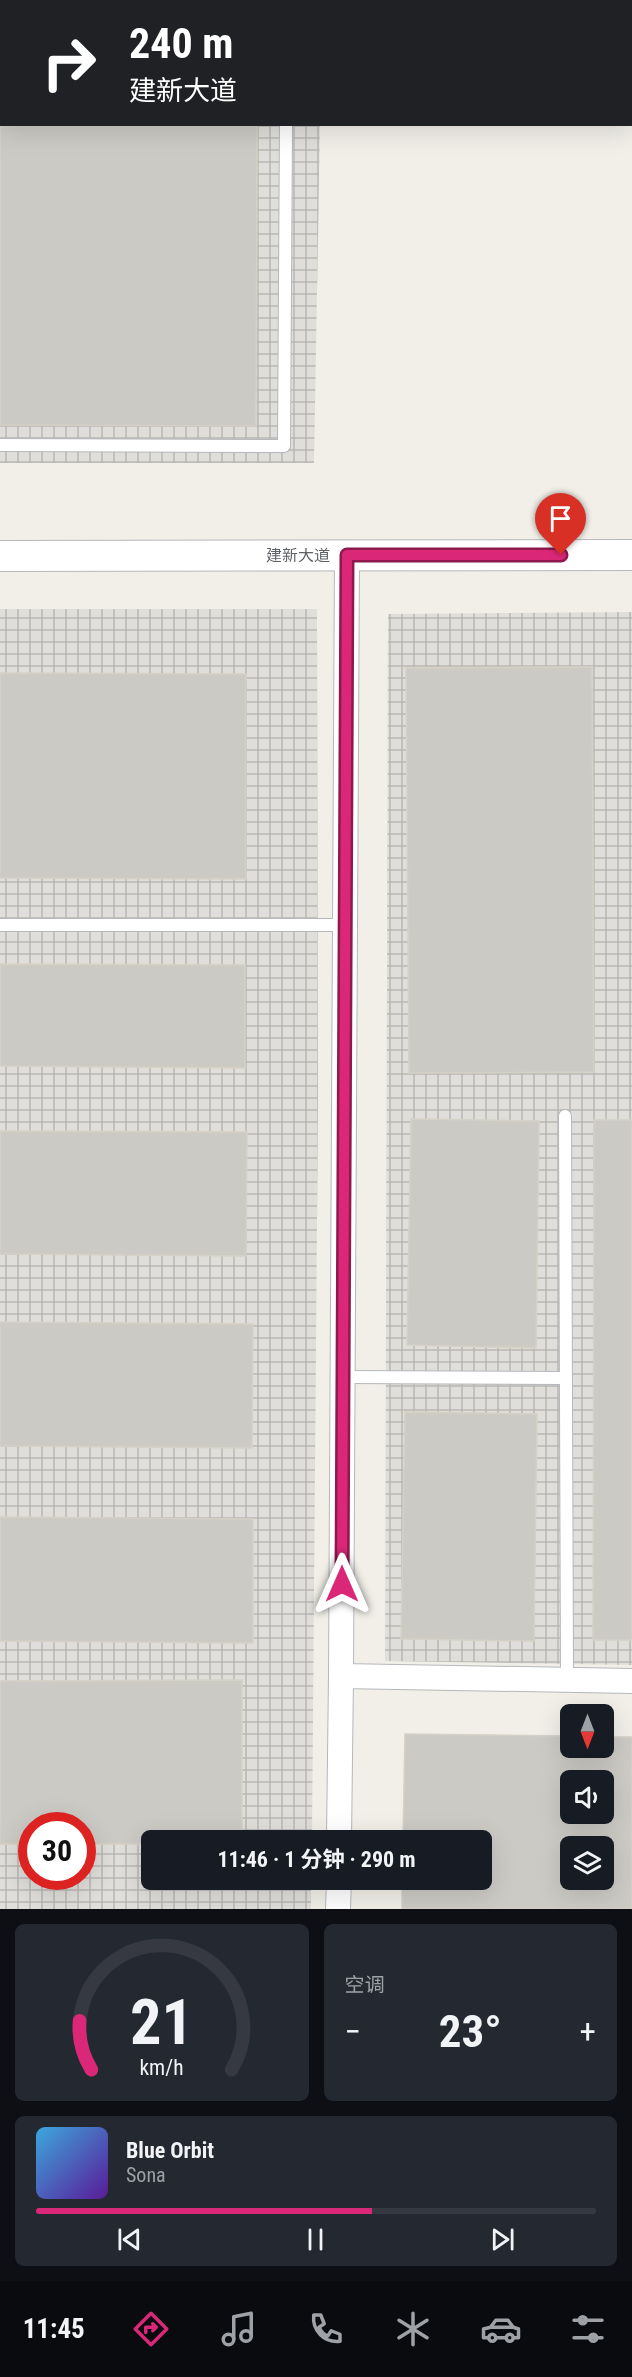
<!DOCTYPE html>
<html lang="zh">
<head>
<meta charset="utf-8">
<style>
	body { margin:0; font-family:"Roboto Condensed","Noto Sans SC",sans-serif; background:#242831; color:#f1f3f6; height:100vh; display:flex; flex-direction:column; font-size:22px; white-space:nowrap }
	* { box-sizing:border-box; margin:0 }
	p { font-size:20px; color:#9ea1a6 }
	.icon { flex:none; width:33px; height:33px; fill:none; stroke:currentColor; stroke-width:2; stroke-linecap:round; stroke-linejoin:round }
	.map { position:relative; height:1909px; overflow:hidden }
	.sheet { display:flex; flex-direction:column; gap:15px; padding:15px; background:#0d0f14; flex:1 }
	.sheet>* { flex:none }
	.banner { position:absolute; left:0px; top:0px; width:633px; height:126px; box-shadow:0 6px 24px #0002; background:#202124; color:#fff; overflow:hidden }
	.needle { width:39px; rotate:180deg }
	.buttons { position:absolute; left:560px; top:1704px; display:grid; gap:12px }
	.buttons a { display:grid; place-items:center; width:54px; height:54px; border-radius:9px; background:#171b24; box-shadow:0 6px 24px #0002; font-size:30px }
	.speed { position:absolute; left:18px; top:1812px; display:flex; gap:12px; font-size:30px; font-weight:700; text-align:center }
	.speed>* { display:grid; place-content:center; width:78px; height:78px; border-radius:50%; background:#171b24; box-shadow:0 6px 24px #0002; line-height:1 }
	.speed .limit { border:9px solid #d22; background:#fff; color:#111 }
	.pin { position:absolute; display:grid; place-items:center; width:51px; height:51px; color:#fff; margin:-62px -26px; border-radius:50% 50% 50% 0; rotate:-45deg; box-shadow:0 0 6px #0007 }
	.pin .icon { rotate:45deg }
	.me { position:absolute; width:66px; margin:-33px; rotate:0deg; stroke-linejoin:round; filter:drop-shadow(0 0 4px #0008) }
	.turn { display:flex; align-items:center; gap:21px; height:126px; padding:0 30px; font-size:27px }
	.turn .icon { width:78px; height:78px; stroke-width:2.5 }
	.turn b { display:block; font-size:42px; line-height:51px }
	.big { font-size:45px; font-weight:700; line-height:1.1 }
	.sheet .widget { flex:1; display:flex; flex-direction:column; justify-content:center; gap:9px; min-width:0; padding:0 21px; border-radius:9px; background:#242831 }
	.sheet .dial { align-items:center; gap:0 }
	.dial svg { height:156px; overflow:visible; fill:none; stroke:#363941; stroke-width:7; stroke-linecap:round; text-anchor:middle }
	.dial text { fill:#f1f3f6; stroke:none }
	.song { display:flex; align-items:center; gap:18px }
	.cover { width:72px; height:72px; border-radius:9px; background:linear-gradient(135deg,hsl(200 70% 55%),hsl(270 70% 35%)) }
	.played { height:6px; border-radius:3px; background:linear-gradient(90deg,#db2777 60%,#363941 60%) }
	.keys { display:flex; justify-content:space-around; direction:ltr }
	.heat { display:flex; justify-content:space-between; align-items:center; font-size:33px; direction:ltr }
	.sheet .tiles { flex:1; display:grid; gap:15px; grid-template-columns:1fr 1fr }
	.widget:last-child { grid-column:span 2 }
	.trip { position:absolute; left:141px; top:1830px; width:351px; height:60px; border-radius:9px; background:#171b24; box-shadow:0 6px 24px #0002; font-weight:700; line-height:60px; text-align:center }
	.tab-bar { display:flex; height:96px; justify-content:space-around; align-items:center; background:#090b0e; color:#9ea1a6 }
	.tab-bar .icon { width:42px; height:42px }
	.tab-bar .on { color:#db2777 }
	.tab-bar b { font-size:27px; color:#f1f3f6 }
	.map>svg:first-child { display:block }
</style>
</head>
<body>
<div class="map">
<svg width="632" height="1909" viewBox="0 0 632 1909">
	<defs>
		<pattern id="industrial-grid" width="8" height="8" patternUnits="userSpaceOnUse" patternTransform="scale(1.5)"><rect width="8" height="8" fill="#e0deda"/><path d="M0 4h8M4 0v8" fill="none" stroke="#b9b8b5"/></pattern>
	</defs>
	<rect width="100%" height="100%" fill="#f1efe8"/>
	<!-- industrial -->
	<path fill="url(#industrial-grid)" fill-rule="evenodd" d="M0,0H322L2,2V124L320,125L314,463H0Z
		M0,609H317L318,1101L312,1840H152V1880H311V1909H0ZM32,1826H82V1876H32Z
		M632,612V1665L385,1661L388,614Z"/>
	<!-- building -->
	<path fill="#cccac5" stroke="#d6d1c6" stroke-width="1.5" fill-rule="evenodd" d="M0,40L2,124H257L256,426L0,425Z
		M592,667L594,1072L409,1073L406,668Z
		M0,673L246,674V879L0,878Z
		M0,964L245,965V1068L0,1066Z
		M411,1119L539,1121L536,1348L407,1345Z
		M594,1120H632V1640H593Z
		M0,1131L247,1132L246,1256L0,1254Z
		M0,1322L253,1324L252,1448L0,1446Z
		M405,1412L537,1414L534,1641L401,1639Z
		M0,1517L253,1519V1643L0,1641Z
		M242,1680V1840H152V1844H82V1826H32V1844H0V1681Z
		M405,1734L570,1736V1748H603V1737H632V1909H402V1880H482V1840H403ZM570,1780H603V1814H570ZM570,1846H603V1880H570Z"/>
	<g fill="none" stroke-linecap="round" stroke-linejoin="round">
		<defs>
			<path id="service" d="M286,2V0
				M0,6H2
				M0,445L284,446L286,124
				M0,925H345
				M565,1116L567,1679
				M343,1377L566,1378"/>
			<path id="minor" d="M347,555L341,1676L632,1681
				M339,1840L341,1676
				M338,1909L339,1880"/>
			<path id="tertiary" d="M0,556L632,555"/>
		</defs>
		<!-- service casing -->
		<use href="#service" stroke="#b5b8bc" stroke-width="14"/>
		<!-- minor casing -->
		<use href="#minor" stroke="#b5b8bc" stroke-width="26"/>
		<!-- tertiary casing -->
		<use href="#tertiary" stroke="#b5b8bc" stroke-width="32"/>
		<!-- service -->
		<use href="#service" stroke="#fff" stroke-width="12"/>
		<!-- minor -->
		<use href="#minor" stroke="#fff" stroke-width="24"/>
		<!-- tertiary -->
		<use href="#tertiary" stroke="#fff" stroke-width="30"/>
	</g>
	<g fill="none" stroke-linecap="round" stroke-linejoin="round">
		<defs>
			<path id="route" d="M342,1584L347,555H561"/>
		</defs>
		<!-- route casing -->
		<use href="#route" stroke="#8e194d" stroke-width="15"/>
		<!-- route -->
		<use href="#route" stroke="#db2777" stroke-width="10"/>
	</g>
	<g text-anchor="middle" stroke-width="5" stroke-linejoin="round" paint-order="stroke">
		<!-- street labels -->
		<g font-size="16" fill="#5f6368" stroke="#fff">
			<text x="298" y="561">建新大道</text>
		</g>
	</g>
</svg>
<div class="buttons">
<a><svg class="needle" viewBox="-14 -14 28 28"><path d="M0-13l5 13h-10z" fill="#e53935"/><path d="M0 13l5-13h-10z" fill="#9ea1a6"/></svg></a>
<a><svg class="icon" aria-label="sound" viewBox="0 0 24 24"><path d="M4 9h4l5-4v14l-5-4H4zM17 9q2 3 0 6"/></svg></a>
<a><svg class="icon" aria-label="layers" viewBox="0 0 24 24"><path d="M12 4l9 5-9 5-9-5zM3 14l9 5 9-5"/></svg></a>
</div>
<div class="speed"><div class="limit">30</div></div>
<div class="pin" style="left:561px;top:555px;background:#d93025"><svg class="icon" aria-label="arrive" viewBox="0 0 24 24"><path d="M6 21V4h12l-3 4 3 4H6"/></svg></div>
<svg class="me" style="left:342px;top:1584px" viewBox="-20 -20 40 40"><path d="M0-17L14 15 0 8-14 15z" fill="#db2777" stroke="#fff" stroke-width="4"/></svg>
<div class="trip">11:46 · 1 分钟 · 290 m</div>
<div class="banner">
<div class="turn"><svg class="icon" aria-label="right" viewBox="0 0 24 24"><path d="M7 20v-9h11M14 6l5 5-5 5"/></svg><div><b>240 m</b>建新大道</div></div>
</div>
</div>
<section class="sheet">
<div class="tiles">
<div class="widget dial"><svg viewBox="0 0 100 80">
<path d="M14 69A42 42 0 1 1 86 69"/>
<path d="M14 69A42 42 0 0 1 8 44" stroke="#db2777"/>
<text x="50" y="56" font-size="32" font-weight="700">21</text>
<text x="50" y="72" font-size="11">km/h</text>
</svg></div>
<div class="widget"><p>空调</p>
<div class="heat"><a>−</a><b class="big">23°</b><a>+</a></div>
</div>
<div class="widget">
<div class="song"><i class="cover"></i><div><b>Blue Orbit</b><p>Sona</p></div></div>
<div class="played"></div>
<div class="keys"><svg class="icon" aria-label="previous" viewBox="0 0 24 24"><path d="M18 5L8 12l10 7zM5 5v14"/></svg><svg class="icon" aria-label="pause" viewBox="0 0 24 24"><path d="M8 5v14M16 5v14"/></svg><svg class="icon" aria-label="next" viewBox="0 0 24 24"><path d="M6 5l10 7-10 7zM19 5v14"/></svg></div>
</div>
</div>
</section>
<nav class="tab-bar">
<b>11:45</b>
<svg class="icon on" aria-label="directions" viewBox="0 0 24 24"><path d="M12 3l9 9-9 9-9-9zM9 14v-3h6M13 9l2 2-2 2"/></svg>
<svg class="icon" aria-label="music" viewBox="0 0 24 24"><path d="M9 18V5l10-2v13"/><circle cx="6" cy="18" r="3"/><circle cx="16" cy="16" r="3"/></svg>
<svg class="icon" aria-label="phone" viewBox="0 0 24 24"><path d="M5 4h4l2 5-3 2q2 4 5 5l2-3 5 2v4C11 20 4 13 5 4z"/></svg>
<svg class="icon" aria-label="climate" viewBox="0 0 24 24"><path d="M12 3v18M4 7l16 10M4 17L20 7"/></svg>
<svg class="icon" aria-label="car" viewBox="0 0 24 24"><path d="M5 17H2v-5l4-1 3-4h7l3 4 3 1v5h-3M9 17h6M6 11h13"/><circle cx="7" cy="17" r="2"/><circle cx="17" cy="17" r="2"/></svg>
<svg class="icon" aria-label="filters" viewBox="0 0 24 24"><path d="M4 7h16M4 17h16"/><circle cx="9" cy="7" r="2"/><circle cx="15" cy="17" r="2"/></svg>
</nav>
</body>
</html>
